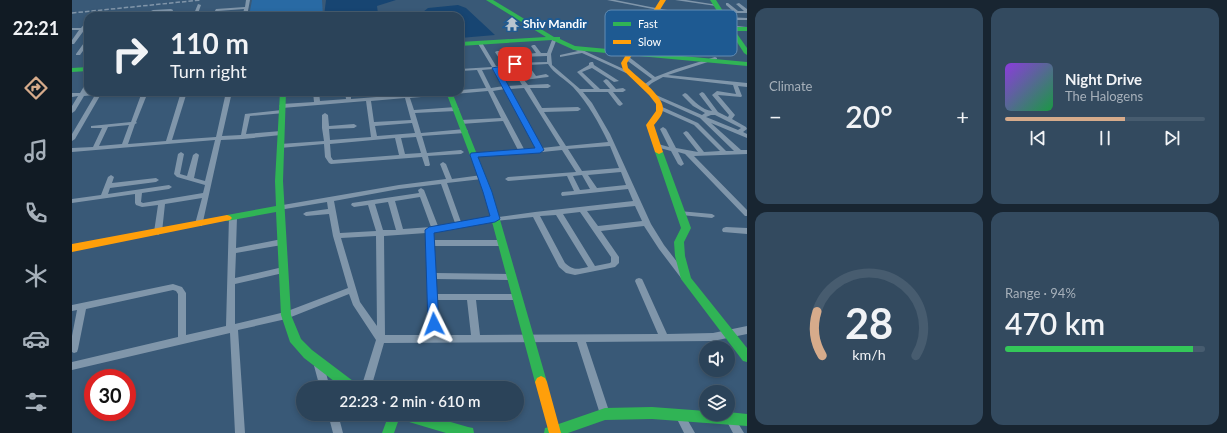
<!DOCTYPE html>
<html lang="en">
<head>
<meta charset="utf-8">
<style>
	body { margin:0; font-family:Lato,sans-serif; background:#334a5f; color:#f1f3f6; height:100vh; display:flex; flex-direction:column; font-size:15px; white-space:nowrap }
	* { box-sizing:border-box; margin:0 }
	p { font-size:13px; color:#a6b0ba }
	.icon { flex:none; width:22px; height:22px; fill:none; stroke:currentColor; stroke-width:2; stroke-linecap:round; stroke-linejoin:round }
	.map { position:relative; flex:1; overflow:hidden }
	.sheet { display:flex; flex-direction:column; gap:8px; padding:8px; background:#182531; width:480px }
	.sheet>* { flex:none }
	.banner { position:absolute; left:12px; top:12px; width:380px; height:84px; border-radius:12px; box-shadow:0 2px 6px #0003,0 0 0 1px #475c6f; background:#2b4359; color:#f1f3f6; overflow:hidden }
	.controls { position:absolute; left:627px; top:341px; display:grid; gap:8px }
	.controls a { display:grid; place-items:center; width:36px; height:36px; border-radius:50%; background:#2b4359; box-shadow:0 2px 6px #0003,0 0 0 1px #475c6f; font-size:20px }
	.speed { position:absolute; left:12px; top:369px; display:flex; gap:8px; font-size:20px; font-weight:700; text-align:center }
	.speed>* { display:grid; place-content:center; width:52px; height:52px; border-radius:50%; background:#2b4359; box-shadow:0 2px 6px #0003,0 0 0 1px #475c6f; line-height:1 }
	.speed .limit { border:6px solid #d22; background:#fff; color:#111 }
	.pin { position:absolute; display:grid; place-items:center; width:34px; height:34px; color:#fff; margin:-17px; border-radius:8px; box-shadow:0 2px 6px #0006 }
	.me { position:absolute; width:44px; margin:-22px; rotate:357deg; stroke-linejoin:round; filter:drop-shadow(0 0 3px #0008) }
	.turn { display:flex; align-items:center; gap:14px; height:84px; padding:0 20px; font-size:18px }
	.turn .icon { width:52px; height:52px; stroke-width:2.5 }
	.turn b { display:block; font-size:28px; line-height:34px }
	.big { font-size:30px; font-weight:600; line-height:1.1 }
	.sheet .card { flex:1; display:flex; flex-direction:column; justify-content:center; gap:6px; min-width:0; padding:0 14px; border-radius:12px; background:#334a5f }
	.sheet .dial { align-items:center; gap:0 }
	.dial svg { height:104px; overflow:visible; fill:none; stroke:#475c6f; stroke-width:7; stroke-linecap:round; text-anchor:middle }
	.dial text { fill:#f1f3f6; stroke:none }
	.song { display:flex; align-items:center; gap:12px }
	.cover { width:48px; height:48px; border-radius:6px; background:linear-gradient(135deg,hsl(270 70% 55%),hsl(140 70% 35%)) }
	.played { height:4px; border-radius:2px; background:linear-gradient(90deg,#d6ab8b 60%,#475c6f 60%) }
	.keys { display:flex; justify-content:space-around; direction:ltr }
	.heat { display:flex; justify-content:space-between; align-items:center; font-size:22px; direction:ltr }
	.charge { height:6px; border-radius:3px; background:linear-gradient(90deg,#34c759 94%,#475c6f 0) }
	.sheet .tiles { flex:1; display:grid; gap:8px; grid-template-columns:repeat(2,1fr) }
	.trip { position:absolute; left:224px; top:381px; width:228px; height:40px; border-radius:20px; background:#2b4359; box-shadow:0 2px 6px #0003,0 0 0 1px #475c6f; font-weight:600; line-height:40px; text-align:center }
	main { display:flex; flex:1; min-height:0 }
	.tab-bar { display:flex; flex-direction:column; width:72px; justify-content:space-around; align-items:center; background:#111b24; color:#a6b0ba }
	.tab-bar .icon { width:28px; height:28px }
	.tab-bar .current { color:#d6ab8b }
	.tab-bar b { font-size:18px; color:#f1f3f6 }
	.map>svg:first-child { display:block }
</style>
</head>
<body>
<main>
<nav class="tab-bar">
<b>22:21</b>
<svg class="icon current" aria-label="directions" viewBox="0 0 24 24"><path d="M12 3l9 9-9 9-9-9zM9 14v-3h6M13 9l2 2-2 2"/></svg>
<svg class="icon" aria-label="music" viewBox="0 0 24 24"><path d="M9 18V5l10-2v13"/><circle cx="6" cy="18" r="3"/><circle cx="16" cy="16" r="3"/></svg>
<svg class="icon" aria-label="phone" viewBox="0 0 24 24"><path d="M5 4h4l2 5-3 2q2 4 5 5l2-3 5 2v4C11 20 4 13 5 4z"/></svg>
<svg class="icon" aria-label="climate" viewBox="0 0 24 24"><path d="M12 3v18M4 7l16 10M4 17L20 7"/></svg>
<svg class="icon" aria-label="car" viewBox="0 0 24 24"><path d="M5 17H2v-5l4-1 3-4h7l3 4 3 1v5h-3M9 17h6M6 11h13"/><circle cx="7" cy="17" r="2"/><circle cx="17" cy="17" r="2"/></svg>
<svg class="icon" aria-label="filters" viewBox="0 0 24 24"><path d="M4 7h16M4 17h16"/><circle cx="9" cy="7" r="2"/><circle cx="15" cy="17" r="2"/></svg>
</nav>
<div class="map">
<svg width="675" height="433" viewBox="0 0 675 433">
	<rect width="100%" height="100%" fill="#395977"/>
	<!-- green -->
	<path fill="#296aa4" d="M180,0H250L251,16H177Z"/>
	<!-- water -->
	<path fill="#174572" d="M257,0H324L305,6L306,14L313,16H258Z
		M386,5L394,8L423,35L388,38V16H346L356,8Z"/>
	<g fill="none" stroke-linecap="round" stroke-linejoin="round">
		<!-- river -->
		<path fill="#174572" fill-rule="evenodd" d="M254,0H260V16H252Z"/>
		<!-- street -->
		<path fill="#8096aa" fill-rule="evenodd" d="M174,0H178L175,16H157L159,15L171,14L172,9L146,11L144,16H140L144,9L173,7Z
			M535,0H543C587,9 630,17 675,18V20H660L665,26L675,27V29L662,28L656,20L606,14Z
			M603,0H614L646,5L644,6Z
			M654,3H656L666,11H672L664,4L667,3L675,9V13H648L647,12L649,11H661L654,5Z
			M126,4L129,5L125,16H121Z
			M99,9L101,10L99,16H95L97,11L81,12L79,11L81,10Z
			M70,11L73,12L71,16H67Z
			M20,14H21L23,15L18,16Z
			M54,14L56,15L55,16H43Z
			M15,21H16V25L2,44H0V40L7,30H0V28H9Z
			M14,40H16V44L8,55H4V54Z
			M480,40L484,41L479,54L480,65L508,89H522L505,72L517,65V63L519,62H521L522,65L547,81L542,82L520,68L510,72L528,89H538L531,81L534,79L536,80L544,89L551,88L554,90L551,92H541L551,104L548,106L546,105L536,92H511L520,103L538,134L579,224L592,245L616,276L615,278L612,279L609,278L587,249L572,226L529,231L547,257V263L543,267L503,275L494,273L487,267L461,217L423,221L361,232V240H430L433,241L434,243L433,245L430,246H361L363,273L439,274L442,275L443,277L442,279L439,280L363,279L364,294H445L448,295L449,297L448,299L445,300H404L408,335L586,334L563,281L564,279L567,278L570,279L571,281L595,334L641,333L675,326V334L641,341L514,342L538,414L536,417L533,419L530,417L528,414L505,342L312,343L299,388H289L304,340L281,305L277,294L214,319L166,330L173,433H163L158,333L0,370V362L106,337V294L104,291L101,290L14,309L6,349L5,352L2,353L0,352V336L5,310L0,311V305L101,284L110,287L114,293V335L154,326L157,217L159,215H163L165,217L164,248L210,239L213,240L214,242L213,244L210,245L164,253L163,278L211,267L214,268L215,270L214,272L211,273L163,284V324L213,312L276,288L261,236L257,214L234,216L231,214L234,212L256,209L255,202L207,210H205L204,208L205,206L327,185L374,179L368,164L371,162L374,164L380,179L410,175L413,177L410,179L375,183L389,222L463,212L561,201L556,189L490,196L489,194L490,192L502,191L495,176L436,181L433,179L436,177L504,172L490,150L450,154L400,156L399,155L400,154L402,153L446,150L431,121L389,124L386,122L389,120L429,118L416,91L338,98L342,110L384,107L387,109L384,111L343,113L349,133L393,129L396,131L393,133L350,136L355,153L389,150L392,152L389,154L356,156L358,165L357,166H353L350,157L259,164L257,163L253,157L252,144L208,148L205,146L208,144L252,141L250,128V115L253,113L256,115L257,126L282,124L285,126L282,128L257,129L258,140L299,137L294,101L210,108L207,106L210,104L242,102L241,92H247L248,101L274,99L273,92H279V99L368,92H388V90L414,88L405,70L388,71V69L420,67L405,42V41H409L424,66H432L423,52L425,51H427L435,63L475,62V56L448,57L446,56L448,55L464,53L459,46L461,45H463L469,53H475ZM476,64C482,74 493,79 501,87C516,103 527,123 536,142L494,146L472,112L506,111L509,109L506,107L470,108L458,88H476L479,86L476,84L456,85L452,80L476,77L477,76L474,74L464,76L456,65ZM436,65H451L459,76L451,77L445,68ZM437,68L441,70L450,85L436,86L426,69ZM421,69L432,86L419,88L410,70ZM452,88L488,146L470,148L438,89ZM433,89L464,148L452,149L421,91ZM333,98L339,120L302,122L299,101ZM340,123L343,133L305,136L303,126ZM344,137L349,153L333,154L329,138ZM323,138L327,155L261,160L259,157L258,144ZM538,146L547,168L510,171L496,149ZM549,172L554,185L525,188L516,175ZM510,175L518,189L508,190L501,176ZM369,184L383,223L366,226L352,190L349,188L346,190L347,193L280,203L279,205L282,207L296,205L304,231L268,233L262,201L327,189ZM348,197L359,227L331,229L323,201ZM316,202L324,230H311L303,204ZM563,206L570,221L526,226L515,211ZM508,212L539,257V262L538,263L523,266L491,214ZM484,215L516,267C505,269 502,271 493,263L468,216ZM354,233L358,335H313L312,236ZM304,236L305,326L288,302L269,238ZM364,300H395L399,335H366Z
			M500,47H504L558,72L554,73L510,53L488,57V55L506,51L500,49Z
			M553,57H557L583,77L604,69L643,57L645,58V59L596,75L675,83V87L666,86L670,96L669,97L646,95L663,115L660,119L674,127L675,129L671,132L675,134V138L639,123L669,150H675V154L622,156L675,210V216H673L613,154L606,152L612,164L609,166L606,164L599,151L584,147L583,146L586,144L597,147L588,129L591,127L594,129L604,148L626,152L611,133L614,131L616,132L632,152L648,151L622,125L586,109L585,108L588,106L626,123L654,151H662L628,118L579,96L580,95H584L630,115L633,113L621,106L610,95L613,93L615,94C622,101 630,110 640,111L627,94L630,92L632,93L646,112L656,117L657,115L640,95L645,91L664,94L661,85L591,77L580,83L574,88H570V86L580,79L553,59ZM639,115H643L669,128L666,130L634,117Z
			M16,82V88L14,92H38L35,94H29L3,139L0,141V134L23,95L12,96L3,111L0,113V106L6,96L0,97V93H8L14,83Z
			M70,92H76L64,122L65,123L63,124L56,144L94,141L109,92H115L100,140L144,137L154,92H160L150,136L169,135L173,114L210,110L213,112L212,113L178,116L174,134L209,131L212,133L209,135L171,139L149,140L130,226H124L123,224L130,198L93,204L90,232L86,235L82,232L86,205L70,207L64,205L63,203V194L0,203V199L29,195L36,177L39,175L42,177L40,183L84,178L87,180L84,182L38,188L36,194L97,185L100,187L97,189L70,193L69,202L71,203L131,193L133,185L105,177L102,174L106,154L109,152L112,154L108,174L115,176L121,155L124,153L126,154L127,155L122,178L133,181L143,140L0,152V148L21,147L30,128H19V126L59,122ZM57,125L50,144L27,146L36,127Z
			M607,211L640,214L643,216L640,218L609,215H607L606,213Z
			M654,227L675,228V234L651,232L650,230L651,228Z
			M246,358L249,359L251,362L258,388H248L241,362L243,359Z
			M608,410L611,412L623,433H612L603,415L605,412Z
			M658,413L661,415L672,433H661L653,418L655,415Z
			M256,414H266L271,433H261Z"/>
		<!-- fast -->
		<path fill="#30b455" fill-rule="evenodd" d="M414,0H421L482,37H488V39L503,46L675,62V66L502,50L480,40L388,46V42L474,37Z
			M638,0H644L661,27H675V31H663L675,48V55L672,53Z
			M16,67V71L0,72V68Z
			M208,92H214L211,181L219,315L229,339L240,350L285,384L287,388H271L232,358L218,342L209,315L204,212L155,221L150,218L155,215L204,206L203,181Z
			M374,92H380L420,192L475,382L473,386L469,388L465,386L463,382L412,192Z
			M584,150H587L591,152L619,228L612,242L613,256L619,278L675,348V362L671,361L609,279L603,256L602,242L609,228L583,152Z
			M580,407L634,411V414H656V412L675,414V426L580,419L533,420L496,433H472L473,428L478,427L533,408Z
			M317,414H351L396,427L401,428L402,433H374L327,419L322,433H310Z"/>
		<!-- slow -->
		<path fill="#ff9f0a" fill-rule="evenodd" d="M588,0H594L555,63L556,68C565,77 592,96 591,109C591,115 585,121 582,125L591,152L587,154L583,152L574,125L584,111V104L577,95L551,70L549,63Z
			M155,215L158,216L160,218L158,220L0,252V244Z
			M469,376L473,378L475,382L489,433H477L463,382L465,378Z"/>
		<!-- rail -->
		<path stroke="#8095a9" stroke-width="1.5" stroke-dasharray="4.5 2" stroke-linecap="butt" d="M0,13L129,0"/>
	</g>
	<!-- route -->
	<path fill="#1a73e8" stroke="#114b97" d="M433,62H443L446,64L437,66V69L428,70L472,150L468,153L406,157L420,192L428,219L423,222L362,233L367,324L365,328L362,329L358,328L356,324L353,230L357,227L418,216L411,192L398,155L399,153L463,148L420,68L430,66V63Z"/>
	<!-- icons -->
	<defs>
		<symbol id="temple-bare" viewBox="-9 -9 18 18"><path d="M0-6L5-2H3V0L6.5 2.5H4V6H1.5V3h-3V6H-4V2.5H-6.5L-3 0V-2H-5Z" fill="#bac5cf" stroke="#1e5a92" stroke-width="2.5" paint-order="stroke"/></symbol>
	</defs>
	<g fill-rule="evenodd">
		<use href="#temple-bare" x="430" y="14" width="20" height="20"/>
	</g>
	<g text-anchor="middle" stroke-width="4" stroke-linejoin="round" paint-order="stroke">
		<!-- far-poi labels -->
		<g font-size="12" font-weight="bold" fill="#fff" stroke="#1e5a92" text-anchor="start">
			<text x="451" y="28">Shiv Mandir</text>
		</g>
	</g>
	<!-- legend -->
	<rect x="533" y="10" width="132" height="46" rx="6" fill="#1e5a92" stroke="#628cb3" stroke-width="1"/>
	<rect x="541" y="22" width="18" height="4" fill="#30b455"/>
	<rect x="541" y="40" width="18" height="4" fill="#ff9f0a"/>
	<g font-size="11" fill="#fff">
		<text x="566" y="28">Fast</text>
		<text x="566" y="46">Slow</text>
	</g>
</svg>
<div class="controls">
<a><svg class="icon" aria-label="sound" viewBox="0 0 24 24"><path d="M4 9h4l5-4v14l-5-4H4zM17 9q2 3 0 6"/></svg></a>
<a><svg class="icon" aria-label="layers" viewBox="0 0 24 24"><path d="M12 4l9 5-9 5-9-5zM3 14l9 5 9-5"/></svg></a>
</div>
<div class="speed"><div class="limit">30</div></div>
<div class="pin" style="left:443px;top:64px;background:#d93025"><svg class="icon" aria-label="arrive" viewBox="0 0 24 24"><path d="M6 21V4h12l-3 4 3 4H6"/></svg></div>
<svg class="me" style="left:362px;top:324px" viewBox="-20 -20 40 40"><path d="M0-17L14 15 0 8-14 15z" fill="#1a73e8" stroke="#fff" stroke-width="4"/></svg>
<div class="trip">22:23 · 2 min · 610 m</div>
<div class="banner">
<div class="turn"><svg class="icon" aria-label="right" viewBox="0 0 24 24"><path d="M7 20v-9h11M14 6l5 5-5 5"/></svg><div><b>110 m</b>Turn right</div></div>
</div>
</div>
<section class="sheet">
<div class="tiles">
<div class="card"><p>Climate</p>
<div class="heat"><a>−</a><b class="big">20°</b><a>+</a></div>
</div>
<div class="card">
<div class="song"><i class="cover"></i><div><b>Night Drive</b><p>The Halogens</p></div></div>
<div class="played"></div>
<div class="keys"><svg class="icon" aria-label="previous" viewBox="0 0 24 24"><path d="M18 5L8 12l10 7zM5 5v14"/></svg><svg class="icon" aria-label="pause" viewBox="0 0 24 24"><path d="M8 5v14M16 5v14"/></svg><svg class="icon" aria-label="next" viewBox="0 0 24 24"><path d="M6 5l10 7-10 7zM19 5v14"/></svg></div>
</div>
<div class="card dial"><svg viewBox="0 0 100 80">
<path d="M14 69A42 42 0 1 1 86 69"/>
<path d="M14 69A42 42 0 0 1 10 35" stroke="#d6ab8b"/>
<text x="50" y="56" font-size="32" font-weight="700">28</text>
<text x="50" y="72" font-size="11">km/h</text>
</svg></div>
<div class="card"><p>Range · 94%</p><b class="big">470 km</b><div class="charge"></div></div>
</div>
</section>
</main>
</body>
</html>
